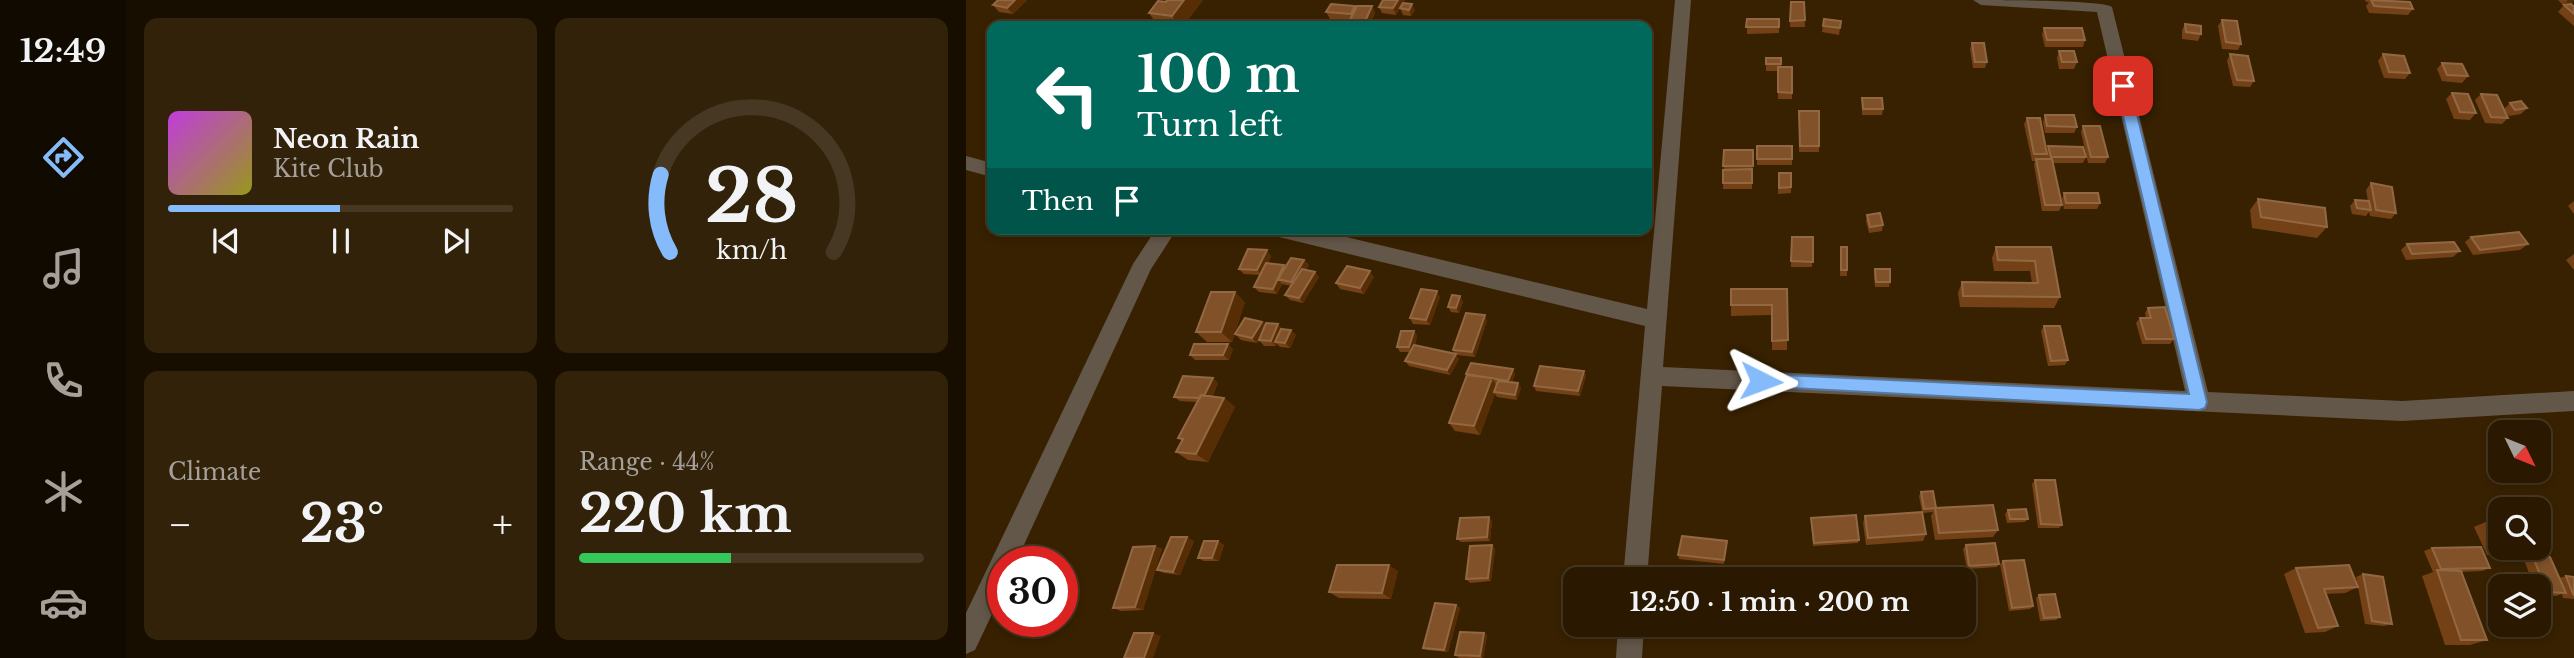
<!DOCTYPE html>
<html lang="en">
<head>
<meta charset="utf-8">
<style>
	body { margin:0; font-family:"Libre Baskerville",serif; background:#32220a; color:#f1f3f6; height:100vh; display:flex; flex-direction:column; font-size:26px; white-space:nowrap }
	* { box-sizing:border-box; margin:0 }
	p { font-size:23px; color:#a5a099 }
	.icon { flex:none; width:38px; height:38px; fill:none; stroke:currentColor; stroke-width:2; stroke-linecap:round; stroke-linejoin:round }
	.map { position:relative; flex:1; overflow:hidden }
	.panel { display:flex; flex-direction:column; gap:18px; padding:18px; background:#170e00; width:840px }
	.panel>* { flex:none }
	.banner { position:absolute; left:21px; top:21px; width:665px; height:214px; border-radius:14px; box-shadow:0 4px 10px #0003,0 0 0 2px #463822; background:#00695c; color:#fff; overflow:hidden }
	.needle { width:46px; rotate:133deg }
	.fabs { position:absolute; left:1522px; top:420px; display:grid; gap:14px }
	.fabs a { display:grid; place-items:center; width:63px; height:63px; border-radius:14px; background:#2a1900; box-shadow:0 4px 10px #0003,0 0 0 2px #463822; font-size:35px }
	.speed { position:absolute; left:21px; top:546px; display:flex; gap:14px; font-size:35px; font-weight:700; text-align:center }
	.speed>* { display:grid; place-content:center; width:91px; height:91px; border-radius:50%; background:#2a1900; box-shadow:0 4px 10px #0003,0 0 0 2px #463822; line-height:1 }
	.speed .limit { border:10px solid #d22; background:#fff; color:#111 }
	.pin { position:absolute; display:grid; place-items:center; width:60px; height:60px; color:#fff; margin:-30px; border-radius:14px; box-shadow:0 4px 10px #0006 }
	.me { position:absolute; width:77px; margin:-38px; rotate:93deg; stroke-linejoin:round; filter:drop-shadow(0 0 5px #0008) }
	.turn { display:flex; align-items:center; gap:24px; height:147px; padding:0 35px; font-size:32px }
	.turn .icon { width:91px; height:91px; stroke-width:2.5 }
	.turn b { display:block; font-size:49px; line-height:60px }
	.then { display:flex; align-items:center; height:66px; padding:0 35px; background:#0003; gap:14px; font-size:26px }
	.big { font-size:52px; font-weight:800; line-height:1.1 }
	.panel .tile { flex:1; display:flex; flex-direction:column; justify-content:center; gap:10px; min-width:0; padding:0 24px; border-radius:14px; background:#32220a }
	.panel .dial { align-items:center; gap:0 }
	.dial svg { height:182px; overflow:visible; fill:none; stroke:#463822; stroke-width:7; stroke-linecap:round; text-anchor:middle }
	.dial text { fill:#f1f3f6; stroke:none }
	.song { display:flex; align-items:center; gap:21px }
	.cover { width:84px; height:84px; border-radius:10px; background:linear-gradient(135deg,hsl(290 70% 55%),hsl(60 70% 35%)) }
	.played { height:7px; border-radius:4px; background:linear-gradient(90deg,#85bbfb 50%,#463822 50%) }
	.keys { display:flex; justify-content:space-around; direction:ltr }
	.heat { display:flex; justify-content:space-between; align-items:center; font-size:38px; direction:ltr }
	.charge { height:10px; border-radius:5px; background:linear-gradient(90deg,#34c759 44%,#463822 0) }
	.panel .tiles { flex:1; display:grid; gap:18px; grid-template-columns:repeat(2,1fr) }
	.trip { position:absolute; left:597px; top:567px; width:413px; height:70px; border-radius:14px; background:#2a1900; box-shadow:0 4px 10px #0003,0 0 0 2px #463822; font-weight:800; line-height:70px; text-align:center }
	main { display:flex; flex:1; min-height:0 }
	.tab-bar { display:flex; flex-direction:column; width:126px; justify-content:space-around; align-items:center; background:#110a00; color:#a5a099 }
	.tab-bar .icon { width:49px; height:49px }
	.tab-bar .selected { color:#85bbfb }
	.tab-bar b { font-size:32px; color:#f1f3f6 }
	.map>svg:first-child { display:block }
</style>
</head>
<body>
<main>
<nav class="tab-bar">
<b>12:49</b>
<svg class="icon selected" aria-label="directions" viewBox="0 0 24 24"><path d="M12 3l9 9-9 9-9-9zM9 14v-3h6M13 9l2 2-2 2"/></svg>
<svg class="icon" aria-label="music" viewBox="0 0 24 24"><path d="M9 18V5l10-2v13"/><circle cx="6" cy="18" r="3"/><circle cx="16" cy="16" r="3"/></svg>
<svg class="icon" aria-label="phone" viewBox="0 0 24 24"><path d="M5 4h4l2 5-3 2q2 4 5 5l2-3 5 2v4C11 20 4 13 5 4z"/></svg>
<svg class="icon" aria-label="climate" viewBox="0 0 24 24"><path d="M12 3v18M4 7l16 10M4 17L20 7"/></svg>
<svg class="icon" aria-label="car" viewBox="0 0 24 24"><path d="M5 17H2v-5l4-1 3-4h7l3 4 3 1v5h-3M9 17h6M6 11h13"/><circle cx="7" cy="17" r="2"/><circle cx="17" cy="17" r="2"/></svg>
</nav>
<section class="panel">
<div class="tiles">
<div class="tile">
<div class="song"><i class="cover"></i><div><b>Neon Rain</b><p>Kite Club</p></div></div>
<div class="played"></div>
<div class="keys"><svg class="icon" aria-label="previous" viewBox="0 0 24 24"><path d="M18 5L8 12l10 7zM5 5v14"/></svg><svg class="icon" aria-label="pause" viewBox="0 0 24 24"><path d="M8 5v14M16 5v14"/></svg><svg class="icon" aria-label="next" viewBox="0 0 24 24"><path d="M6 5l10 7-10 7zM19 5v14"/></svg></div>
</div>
<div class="tile dial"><svg viewBox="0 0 100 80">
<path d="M14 69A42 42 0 1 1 86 69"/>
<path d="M14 69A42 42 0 0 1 10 35" stroke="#85bbfb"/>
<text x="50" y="56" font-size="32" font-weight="700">28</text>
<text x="50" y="72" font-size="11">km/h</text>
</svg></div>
<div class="tile"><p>Climate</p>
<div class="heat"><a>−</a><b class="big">23°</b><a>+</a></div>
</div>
<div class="tile"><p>Range · 44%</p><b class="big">220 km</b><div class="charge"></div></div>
</div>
</section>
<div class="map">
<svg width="1608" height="658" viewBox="0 0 1608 658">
	<rect width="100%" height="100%" fill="#382100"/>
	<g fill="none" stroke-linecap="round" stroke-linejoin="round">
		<!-- street -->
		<path fill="#635749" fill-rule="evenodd" d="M709,0H725L697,367L1219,391L1131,12L1015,5L1007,0C1029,0 1137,0 1146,7L1242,392L1436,401L1608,391V411L1436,421L696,386L681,579H657L679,326L313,237L306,235L303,229H347L681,309Z
			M0,156L26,163V177L0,170Z
			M190,229H211L185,269L50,562H37V591L9,650L0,654V613L167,264Z
			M652,625H678L676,658H650Z"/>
	</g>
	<!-- wall -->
	<path fill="#744116" d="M61,0L47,14L33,12L27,5Z
		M201,0H237L217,26H192L183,13Z
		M417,0H439L434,8L449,10L445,16L437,15L434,8L430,15L416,13L413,7Z
		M1399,0H1418L1447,9L1442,15L1403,13L1400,6L1403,2H1400Z
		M1592,0H1608L1604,4L1597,5Z
		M825,2H838L839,27H824Z
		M1598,5L1608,7V26L1592,12Z
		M406,6L409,13L403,26H381L384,21L364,19L360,12Z
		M781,19H813V33L781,34Z
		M1256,20L1275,44L1272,50L1256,49L1252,26Z
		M875,21L873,35L856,32L857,26Z
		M1219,24L1235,34L1232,41L1216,39V30Z
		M1078,28L1119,40L1117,47H1079L1076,35Z
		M1006,43L1021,62L1019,68H1007L1004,49Z
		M1093,51L1111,62L1108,69H1093L1091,58Z
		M1264,54L1288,81L1284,87L1267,86L1261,61Z
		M1417,54L1444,73L1439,79L1418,78L1412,61Z
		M800,58H815V67H826V99H812V71H800Z
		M1476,63L1502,76L1496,83L1476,81L1471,69Z
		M1486,93L1510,113L1504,120L1488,119L1480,99Z
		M1515,94L1538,109L1544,103L1561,108L1555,114L1543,116L1538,110L1542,118L1536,124L1519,123L1509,100Z
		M896,98L917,109L916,115H896Z
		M833,111L853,146V152H833Z
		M1079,115L1111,127L1108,133H1079L1077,122Z
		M1061,118L1081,151L1082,146L1120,157L1117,163H1087L1096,205L1093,211H1076L1068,165L1069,161H1066L1058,124Z
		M1117,126L1142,157L1139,163H1122L1115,132Z
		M791,146H826V165H791Z
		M758,150H787L786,189H757Z
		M813,173H825V193L812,194Z
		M1405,183L1430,213L1425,219L1404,216L1403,212L1400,216L1386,214L1384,206L1389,200L1402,201L1400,190Z
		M1098,193L1134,203L1131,209H1098L1096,199Z
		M1292,199L1361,227L1351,238L1286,228L1284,210Z
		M1608,201V214L1602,206Z
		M901,215L917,225L916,231L903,233L900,221Z
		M826,237H847L846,267H825Z
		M1505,237L1562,244L1554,250L1507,255L1499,242Z
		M1441,244L1494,251L1487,257L1440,260L1435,250Z
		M875,247L881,270V276H874Z
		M1030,247H1085L1094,297L1088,308L994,307L992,293L996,282L1066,283L1064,271H1028L1026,258Z
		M1608,254V270L1600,260Z
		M305,256L302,263L318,265L320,267L338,260L343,265L340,270L349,272L353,277L337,303L324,300L319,295L325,286L316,284L311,294L293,292L288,287L294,275L278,274L273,269Z
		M909,269L924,282L923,287H909L908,275Z
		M408,277L398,294L374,289L370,283Z
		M821,289V350H806V315L765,316V305Z
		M494,296L497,302L493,313L485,312L482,307Z
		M474,297L464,325L447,324L444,318Z
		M279,302L266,342H241L230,332Z
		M1182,308L1208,339L1204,344H1176L1170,323L1174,318H1180L1179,313Z
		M521,321L509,357L490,355L493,359L484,375L443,366L439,361L444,352H434L431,347L448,331L451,336L449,345L489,354L487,350Z
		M296,322L299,325L325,330L330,335L324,348L314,347L311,344L310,346H298L293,340V339L291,343L275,340L269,334Z
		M1078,326L1102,360L1099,365L1082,366L1075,331Z
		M267,349L263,360H229L224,355Z
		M618,371L620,376L614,396L570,391L568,386Z
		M549,374L546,383L555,388L551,400L531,397L529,394L514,435L489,431L483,423L501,375Z
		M252,383L246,397L258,398L269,407L242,462L222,460L210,452L216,441L212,438L231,402L214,401L208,397Z
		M1069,480L1096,525L1093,528H1072L1066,484Z
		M955,492L970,508L1032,530L1027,537L969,540L965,516L967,512L957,513L960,534L957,541L900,545L897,523L899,516L956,512L953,496Z
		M1042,510L1062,519L1059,522L1041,523L1039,514Z
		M845,518L893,540L892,543L847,546Z
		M526,520L524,541L495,542L491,539Z
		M1524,520H1535V548H1585L1568,555H1521L1508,527Z
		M228,541L214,575L198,573L191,570Z
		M252,541L258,545L253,561H238L232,558Z
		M761,541L758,564L713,559L712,555Z
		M526,545L529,549L525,581L504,583L500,579Z
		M1000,545L1033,564L1031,567L1001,569L997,549Z
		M189,546L196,549L177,610L155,611L147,608Z
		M1466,548L1524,568L1516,571L1495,572L1521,640L1504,645H1479L1456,576L1467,572L1458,551Z
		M1567,557L1593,578L1600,576L1608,577V599L1597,598L1596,594L1590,596L1573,595V586H1568L1558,560Z
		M1037,561L1067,606L1064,609L1043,611L1034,564Z
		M1330,568L1392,586L1390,577L1397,574L1426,624L1418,626L1399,624L1392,587L1379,593L1360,594L1372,626L1359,632L1339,633L1318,574Z
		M432,571L425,599L373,598L363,592Z
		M1536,575L1561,586H1535V594L1528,578Z
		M1073,595L1094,617L1090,620L1074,621L1070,598Z
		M490,605L494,608L482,652L461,650L457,648Z
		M1549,625H1573L1582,630L1572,633H1552Z
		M518,633L521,635L517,658H493L489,655Z"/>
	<!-- shaded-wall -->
	<path fill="#572d05" d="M49,0H61L47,14L41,8Z
		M218,0H237L217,26H214L206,16Z
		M432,0H439L430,15L427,8Z
		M1602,0H1608L1604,4L1597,5Z
		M446,4L449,10L445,16L443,10Z
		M406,6L409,13L403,26H397Z
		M301,250L305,256L296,275L291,270Z
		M338,260L343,265L330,287L325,282Z
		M318,265L323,270L312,279L316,284L311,294L307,289Z
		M404,271L408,277L398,294L394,288Z
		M349,272L353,277L337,303L333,298Z
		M471,291L474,297L464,325L460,320Z
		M269,292L279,302L266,342L255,332Z
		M494,296L497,302L493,313L490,308Z
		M519,315L521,321L509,357L506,352Z
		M296,322L301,327L291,343L286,338Z
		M312,324L317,329L309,342L311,344L310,346L305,341Z
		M325,330L330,335L324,348L319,343Z
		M448,331L451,336L447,352L443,347Z
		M262,344L267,349L263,360L257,355Z
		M490,354L493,359L484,375L481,370Z
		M547,369L549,374L545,386L542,381Z
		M618,371L620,376L614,396L612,391Z
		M247,378L252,383L243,403L237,398Z
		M526,378L531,387L528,392L529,394L514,435L508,426Z
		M552,383L555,388L551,400L549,395Z
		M258,398L269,407L242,462L230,454Z
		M523,517L526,520L524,541L521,537Z
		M221,537L228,541L214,575L207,572Z
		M252,541L258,545L253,561L246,558Z
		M526,545L529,549L525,581L522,578Z
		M189,546L196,549L177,610L169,607Z
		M423,565L432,571L425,599L416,593Z
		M490,605L494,608L482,652L478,650Z
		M187,633L195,636L187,658H178Z
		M518,633L521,635L517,658L514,656Z"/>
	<!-- building -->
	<path fill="#815229" stroke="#926842" stroke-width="2" d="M32,0H49L41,8L27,5Z
		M201,0H218L206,16L183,13L192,1L200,2Z
		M417,0H432L427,8L413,7Z
		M1405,0L1444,2L1447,9L1408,6Z
		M825,2H838L839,20L824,21Z
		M437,3L446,4L443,10L434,8Z
		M365,4L389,6L385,14L360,12Z
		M1605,4L1608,7V14L1598,5Z
		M391,6H406L397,26H381Z
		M781,19H813V27H780Z
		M858,19L875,21L874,28L857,26Z
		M1256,20L1271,21L1275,44L1260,42Z
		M564,24L583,26H563Z
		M1219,24L1235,26V34L1220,32Z
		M1078,28H1116L1119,40H1081Z
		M1006,43H1018L1021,62H1009Z
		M1093,51H1108L1111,62H1096Z
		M1264,54L1282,56L1288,81L1271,80Z
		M1417,54L1438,56L1444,73L1423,72Z
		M800,58H815V64H800Z
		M1476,63L1496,64L1502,76L1481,75Z
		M812,67H826V93L812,92Z
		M1486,93L1502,94L1510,113L1494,112Z
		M1515,94L1531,95L1542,118L1525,117Z
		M896,98H916L917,109H897Z
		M1555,101L1561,108L1549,110L1544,103Z
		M833,111H853V146H834Z
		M1079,115H1108L1111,127L1081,126Z
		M1061,118H1074L1081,154H1068Z
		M1117,126H1134L1142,157H1125Z
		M791,146H826V159H791Z
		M1082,146L1117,147L1120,157H1085Z
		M758,150H787V166H757Z
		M1070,159H1086L1096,205H1079Z
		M786,169V183H757V170Z
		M813,173H825V187L813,188Z
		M1405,183L1426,187L1430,213L1410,210Z
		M1098,193H1132L1134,203H1100Z
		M1292,199L1359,208L1361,227L1295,217Z
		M1389,200L1403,201L1405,210L1391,208Z
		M914,213L917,225L904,227L901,215Z
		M1553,232L1562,244L1514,250L1505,237Z
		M826,237H847V262L825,261Z
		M1488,242L1494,251L1446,254L1441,244Z
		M875,247H881V270H875Z
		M1030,247H1085L1094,297L997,296L996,282L1072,283L1069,261L1032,260Z
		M282,249L301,250L291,270L273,269Z
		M325,258L338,260L325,282L312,279Z
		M300,263L318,265L307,289L288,287Z
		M381,266L404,271L394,288L370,283Z
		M336,269L349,272L333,298L319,295Z
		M909,269H924V282H910Z
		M455,289L471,291L460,320L444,318Z
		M765,289H821L822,340L806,341V305H765Z
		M245,292H269L255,332H230Z
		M486,295L494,296L490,308L482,307Z
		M1199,307L1208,339H1180L1174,318H1185L1182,308Z
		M500,313L519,315L506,352L487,350Z
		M279,318L296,322L286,338L269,334Z
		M300,323L312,324L305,341L293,340Z
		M1078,326H1094L1102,360L1085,361Z
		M315,329L325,330L319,343L309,342Z
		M435,331H448L443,347H431Z
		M228,344H262L257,355H224Z
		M448,345L490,354L481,370L439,361Z
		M505,363L547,369L542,381L500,374Z
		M574,366L618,371L612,391L568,386Z
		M501,375L526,378L508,426L483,423Z
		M217,376L247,378L238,396L235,395L234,398L208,397Z
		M532,381L552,383L549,395L528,392Z
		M235,395L258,398L230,454L210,452L217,439L212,438Z
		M1069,480H1089L1096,525L1075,524Z
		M967,491L970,508L958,509L955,492Z
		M1027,505L1032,530L973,533L969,508Z
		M1060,509L1062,519H1044L1042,510Z
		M956,512L960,534L902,538L899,516Z
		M890,515L893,540L848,543L845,518Z
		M523,517L521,537L491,539L494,518Z
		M1524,520H1535V543Z
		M1573,522L1585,548H1537H1573Z
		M716,536L761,541L758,560L712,555Z
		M205,537H221L207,572L191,570Z
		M238,541H252L246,558H232Z
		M1029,543L1033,564L1003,566L1000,545Z
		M526,545L522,578L500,579L504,546Z
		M189,546L169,607L147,608L167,547Z
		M1515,547L1524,568L1475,569L1466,548Z
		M1567,557H1584L1600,593L1581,592Z
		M1058,560L1067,606L1046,608L1037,561Z
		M371,565H423L416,593L363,592Z
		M1383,565L1392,587L1358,589L1372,626L1352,628L1330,568Z
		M759,566L777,567L776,579H758Z
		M1471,570L1495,571L1521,640H1495Z
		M1397,574L1417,577L1426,624L1406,621Z
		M1555,574L1561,586H1541L1536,575Z
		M1600,576L1608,577V595L1607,594Z
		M1089,594L1094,617L1078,618L1073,595Z
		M469,603L490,605L478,650L457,648Z
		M1573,612L1582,630L1561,631L1559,625H1573Z
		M494,632L518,633L514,656L489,655Z
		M168,633H187L178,658H158Z"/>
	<!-- route -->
	<path fill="#85bbfb" stroke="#567aa3" stroke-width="2" d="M1157,81L1164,86L1241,402L1239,408L1233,410L789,386L787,381L789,376L795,374L1223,394L1150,86Z"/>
</svg>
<div class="fabs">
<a><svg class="needle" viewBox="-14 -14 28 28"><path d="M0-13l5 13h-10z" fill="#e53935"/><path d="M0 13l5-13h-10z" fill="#a5a099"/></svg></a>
<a><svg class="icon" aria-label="search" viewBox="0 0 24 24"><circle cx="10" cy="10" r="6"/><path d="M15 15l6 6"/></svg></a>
<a><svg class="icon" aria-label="layers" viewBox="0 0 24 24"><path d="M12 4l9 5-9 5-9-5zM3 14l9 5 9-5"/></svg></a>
</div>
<div class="speed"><div class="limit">30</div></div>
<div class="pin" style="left:1157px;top:86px;background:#d93025"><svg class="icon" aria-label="arrive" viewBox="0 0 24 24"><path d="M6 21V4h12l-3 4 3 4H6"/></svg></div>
<svg class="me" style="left:795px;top:381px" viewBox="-20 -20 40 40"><path d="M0-17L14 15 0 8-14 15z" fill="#85bbfb" stroke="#fff" stroke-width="4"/></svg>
<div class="trip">12:50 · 1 min · 200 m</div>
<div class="banner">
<div class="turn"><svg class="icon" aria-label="left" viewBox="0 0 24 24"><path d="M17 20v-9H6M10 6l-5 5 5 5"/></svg><div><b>100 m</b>Turn left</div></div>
<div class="then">Then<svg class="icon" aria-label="arrive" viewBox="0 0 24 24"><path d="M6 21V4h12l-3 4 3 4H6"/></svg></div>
</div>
</div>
</main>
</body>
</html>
